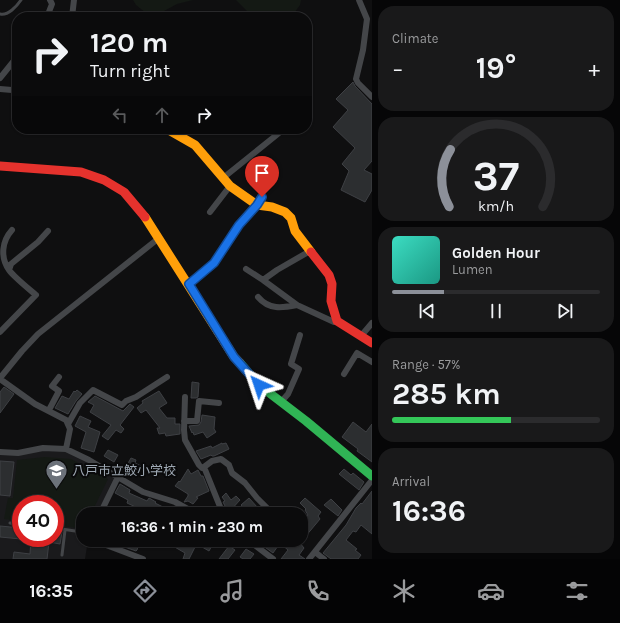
<!DOCTYPE html>
<html lang="en">
<head>
<meta charset="utf-8">
<style>
	body { margin:0; font-family:Karla,"Noto Sans JP",sans-serif; background:#19191a; color:#f1f3f6; height:100vh; display:flex; flex-direction:column; font-size:15px; white-space:nowrap }
	* { box-sizing:border-box; margin:0 }
	p { font-size:13px; color:#9a9b9d }
	.icon { flex:none; width:22px; height:22px; fill:none; stroke:currentColor; stroke-width:2; stroke-linecap:round; stroke-linejoin:round }
	.map { position:relative; flex:1; overflow:hidden }
	.panel { display:flex; flex-direction:column; gap:6px; padding:6px; background:#060607; width:248px }
	.panel>* { flex:none }
	.hud { position:absolute; left:12px; top:12px; width:300px; height:122px; border-radius:16px; box-shadow:0 1px 3px #0004,0 0 0 1px #2b2b2d; background:#0b0b0c; color:#f1f3f6; overflow:hidden }
	.speed { position:absolute; left:12px; top:495px; display:flex; gap:8px; font-size:20px; font-weight:700; text-align:center }
	.speed>* { display:grid; place-content:center; width:52px; height:52px; border-radius:50%; background:#0b0b0c; box-shadow:0 1px 3px #0004,0 0 0 1px #2b2b2d; line-height:1 }
	.speed .limit { border:6px solid #d22; background:#fff; color:#111 }
	.pin { position:absolute; display:grid; place-items:center; width:34px; height:34px; color:#fff; margin:-41px -17px; border-radius:50% 50% 50% 0; rotate:-45deg; box-shadow:0 0 4px #0007 }
	.pin .icon { rotate:45deg }
	.me { position:absolute; width:44px; margin:-22px; rotate:318deg; stroke-linejoin:round; filter:drop-shadow(0 0 3px #0008) }
	.turn { display:flex; align-items:center; gap:14px; height:84px; padding:0 12px; font-size:18px }
	.turn .icon { width:52px; height:52px; stroke-width:2.5 }
	.turn b { display:block; font-size:28px; line-height:34px }
	.lanes { display:flex; align-items:center; height:38px; padding:0 12px; background:#0003; justify-content:center; gap:20px; direction:ltr }
	.lanes .off { opacity:.35 }
	.big { font-size:30px; font-weight:700; line-height:1.1 }
	.panel .tile { flex:1; display:flex; flex-direction:column; justify-content:center; gap:6px; min-width:0; padding:0 14px; border-radius:16px; background:#19191a }
	.panel .dial { align-items:center; gap:0 }
	.dial svg { height:104px; overflow:visible; fill:none; stroke:#2b2b2d; stroke-width:7; stroke-linecap:round; text-anchor:middle }
	.dial text { fill:#f1f3f6; stroke:none }
	.song { display:flex; align-items:center; gap:12px }
	.cover { width:48px; height:48px; border-radius:6px; background:linear-gradient(135deg,hsl(170 70% 55%),hsl(170 70% 35%)) }
	.played { height:4px; border-radius:2px; background:linear-gradient(90deg,#8c9099 25%,#2b2b2d 25%) }
	.keys { display:flex; justify-content:space-around; direction:ltr }
	.heat { display:flex; justify-content:space-between; align-items:center; font-size:22px; direction:ltr }
	.charge { height:6px; border-radius:3px; background:linear-gradient(90deg,#34c759 57%,#2b2b2d 0) }
	.trip { position:absolute; left:76px; top:507px; width:232px; height:40px; border-radius:16px; background:#0b0b0c; box-shadow:0 1px 3px #0004,0 0 0 1px #2b2b2d; font-weight:700; line-height:40px; text-align:center }
	.tab-bar { display:flex; height:64px; justify-content:space-around; align-items:center; background:#040405; color:#9a9b9d }
	.tab-bar .icon { width:28px; height:28px }
	.tab-bar .current { color:#8c9099 }
	.tab-bar b { font-size:18px; color:#f1f3f6 }
	main { display:flex; flex:1; min-height:0 }
	.map>svg:first-child { display:block }
</style>
</head>
<body>
<main>
<div class="map">
<svg width="372" height="559" viewBox="0 0 372 559">
	<rect width="100%" height="100%" fill="#0f0f10"/>
	<!-- built -->
	<path fill="#1a1a1c" fill-rule="evenodd" d="M66,449L118,477L100,514H83V540H88L85,559H0V452ZM21,504H55V538H21Z"/>
	<!-- green -->
	<path fill="#141914" d="M133,0H193L177,4L153,17H151L136,5Z
		M236,0H301L300,5L291,17H253Z
		M45,457L71,459L108,479L91,514H83L82,531L76,528L55,525V504H21V521L4,519L8,498H13L17,460Z"/>
	<!-- building -->
	<path fill="#2c2e30" stroke="#3e4044" d="M353,82L355,86L372,104V161L364,170L372,174V190L365,202L341,190L349,171L342,164L355,148L333,127L348,110L336,99Z
		M192,382L199,383L198,397L196,398H191Z
		M4,387L14,394L0,413V392Z
		M77,390L82,394L76,401L68,414L55,408L62,396L69,399L74,391L75,392Z
		M159,391L167,403L159,408L167,418H175V424H180V434L166,436L165,433L159,434L157,428H160L146,410L141,413L137,408L143,403L142,401Z
		M95,396L123,411L130,404L134,407L120,425L124,429L121,433L116,430L108,440L102,436L111,425L90,412L94,405L88,402Z
		M202,415L215,417L214,429L216,432L207,438L203,432L194,435L193,432L192,433L189,426L199,425L201,422Z
		M80,416L91,421L88,427L100,432L94,452L81,448L86,432L75,426Z
		M353,422L366,432L372,424V462L357,451L358,449L342,437Z
		M222,443V444L226,443L229,449L214,456H212L211,455L201,459L196,451L211,446L212,448Z
		M108,450L118,455L114,462L104,456Z
		M131,458L136,460L135,463L143,467L138,475L123,469L126,464L127,465Z
		M0,461L14,462L10,496L0,495Z
		M188,469L191,474L198,470L201,476H203L209,491L196,497L198,498L193,504L188,501L184,502L188,496V494L175,486L179,481L180,482Z
		M344,469L351,475L353,473L364,482L359,490L339,474Z
		M120,484L130,490L129,493L147,501L149,498L156,502L155,503L177,514H138L140,509L127,503L128,500L115,493Z
		M372,491V534L361,525L356,532L353,531L346,540L357,549L355,550L361,555L358,559H331L323,553L346,525L356,508L361,503L362,504Z
		M226,493L231,500L236,496L240,500L230,511L225,506L223,502L225,501L222,497Z
		M249,498L258,508L259,507L267,514H253L247,509L246,510L241,505Z
		M305,498L321,512L318,516L320,519L300,543L304,548L299,555L305,559H281L288,550L280,543L273,553L255,540H301V523L308,515L305,510L306,509L300,503Z
		M331,499L342,510L338,516L324,505Z
		M0,526L21,528V539L0,537Z
		M55,531L62,532L60,544L49,542L47,559H13L14,552L30,554L31,538H55Z
		M122,540H140L137,550L136,551L119,545Z
		M164,540H181L195,547L189,559H183L185,553L173,546L174,545Z
		M190,540H215L209,551Z
		M229,546L235,550L228,559H219Z
		M246,549L254,554L250,559H243L240,557Z"/>
	<g fill="none" stroke-linecap="round" stroke-linejoin="round">
		<!-- lane -->
		<path stroke="#444649" stroke-width="3" d="M0,14C8,16 17,6 21,0
			M10,523L21,525
			M55,528L75,531L83,535
			M62,555L65,530"/>
		<!-- street -->
		<path stroke="#444649" stroke-width="6" d="M359,0L367,19L363,50L356,79L358,83L372,97
			M47,17L52,4L50,0
			M72,17L74,0
			M0,78L17,57
			M0,89L12,90L17,93
			M223,178L279,133L276,129
			M210,212L230,186
			M246,269L263,280L297,305L334,322L337,321
			M9,270L11,264L38,242L48,231
			M263,280L277,270L310,251
			M189,284L215,263L239,225L257,205L261,197
			M258,297C269,310 282,308 297,305
			M0,332L36,295C29,289 14,277 9,270C0,257 2,241 12,230
			M361,336L372,323
			M344,374L357,353L372,362
			M0,378L22,351L38,334L159,238
			M0,379L35,404L66,420L70,429L66,449
			M185,397L184,430L185,440L199,465L202,468L204,467
			M281,402L288,394L299,369L291,364L300,335
			M49,410L59,391L52,386L59,377
			M184,421H197L199,401L219,403
			M68,424L80,403L93,390L122,405L126,401L136,397L167,377
			M0,452L18,453L43,448L66,449L89,460L143,492L175,502L197,514
			M100,514L118,477
			M223,514L204,467L212,461L221,459L229,465L232,473L245,483L257,498L273,514
			M93,540L143,559
			M248,540L273,559
			M315,552L324,559
			M309,559L372,480"/>
		<!-- fast -->
		<path stroke="#30b455" stroke-width="9" d="M240,363L259,385L306,421L372,476"/>
		<!-- slow -->
		<path stroke="#ff9f0a" stroke-width="9" d="M167,129L195,145L230,186L257,205L272,207L285,212L291,218L295,231L311,252
			M145,217L234,357L240,363"/>
		<!-- jam -->
		<path stroke="#e5322d" stroke-width="9" d="M0,166L81,172L104,180L124,192L145,217
			M311,252L329,275L332,284L331,301L337,321L372,343"/>
	</g>
	<g fill="none" stroke-linecap="round" stroke-linejoin="round">
		<defs>
			<path id="route" d="M259,385L234,357L189,284L214,263L239,225L257,205L262,197"/>
		</defs>
		<!-- route casing -->
		<use href="#route" stroke="#114b97" stroke-width="10"/>
		<!-- route -->
		<use href="#route" stroke="#1a73e8" stroke-width="7"/>
	</g>
	<!-- icons -->
	<defs>
		<symbol id="school-pin" viewBox="-11 -11 22 30"><path d="M0 17L-7.5 6A9.5 9.5 0 1 1 7.5 6Z" fill="#6c727a" stroke="#0a0a0b"/><path d="M0-5L7-2L0 1L-7-2ZM-4 1L0 2.5L4 1V4Q0 6-4 4Z" fill="#fff"/></symbol>
	</defs>
	<g fill-rule="evenodd">
		<use href="#school-pin" x="44" y="458" width="25" height="34"/>
	</g>
	<g text-anchor="middle" stroke-width="4" stroke-linejoin="round" paint-order="stroke">
		<!-- poi labels -->
		<g font-size="13" fill="#9ea8b3" stroke="#0a0a0b" text-anchor="start">
			<text x="72" y="475">八戸市立鮫小学校</text>
		</g>
	</g>
</svg>
<div class="speed"><div class="limit">40</div></div>
<div class="pin" style="left:262px;top:197px;background:#d93025"><svg class="icon" aria-label="arrive" viewBox="0 0 24 24"><path d="M6 21V4h12l-3 4 3 4H6"/></svg></div>
<svg class="me" style="left:259px;top:385px" viewBox="-20 -20 40 40"><path d="M0-17L14 15 0 8-14 15z" fill="#1a73e8" stroke="#fff" stroke-width="4"/></svg>
<div class="trip">16:36 · 1 min · 230 m</div>
<div class="hud">
<div class="turn"><svg class="icon" aria-label="right" viewBox="0 0 24 24"><path d="M7 20v-9h11M14 6l5 5-5 5"/></svg><div><b>120 m</b>Turn right</div></div>
<div class="lanes"><svg class="icon off" aria-label="left" viewBox="0 0 24 24"><path d="M17 20v-9H6M10 6l-5 5 5 5"/></svg><svg class="icon off" aria-label="ahead" viewBox="0 0 24 24"><path d="M12 20V5M6 11l6-6 6 6"/></svg><svg class="icon" aria-label="right" viewBox="0 0 24 24"><path d="M7 20v-9h11M14 6l5 5-5 5"/></svg></div>
</div>
</div>
<section class="panel">
<div class="tile"><p>Climate</p>
<div class="heat"><a>−</a><b class="big">19°</b><a>+</a></div>
</div>
<div class="tile dial"><svg viewBox="0 0 100 80">
<path d="M14 69A42 42 0 1 1 86 69"/>
<path d="M14 69A42 42 0 0 1 15 25" stroke="#8c9099"/>
<text x="50" y="56" font-size="32" font-weight="700">37</text>
<text x="50" y="72" font-size="11">km/h</text>
</svg></div>
<div class="tile">
<div class="song"><i class="cover"></i><div><b>Golden Hour</b><p>Lumen</p></div></div>
<div class="played"></div>
<div class="keys"><svg class="icon" aria-label="previous" viewBox="0 0 24 24"><path d="M18 5L8 12l10 7zM5 5v14"/></svg><svg class="icon" aria-label="pause" viewBox="0 0 24 24"><path d="M8 5v14M16 5v14"/></svg><svg class="icon" aria-label="next" viewBox="0 0 24 24"><path d="M6 5l10 7-10 7zM19 5v14"/></svg></div>
</div>
<div class="tile"><p>Range · 57%</p><b class="big">285 km</b><div class="charge"></div></div>
<div class="tile"><p>Arrival</p><b class="big">16:36</b></div>
</section>
</main>
<nav class="tab-bar">
<b>16:35</b>
<svg class="icon current" aria-label="directions" viewBox="0 0 24 24"><path d="M12 3l9 9-9 9-9-9zM9 14v-3h6M13 9l2 2-2 2"/></svg>
<svg class="icon" aria-label="music" viewBox="0 0 24 24"><path d="M9 18V5l10-2v13"/><circle cx="6" cy="18" r="3"/><circle cx="16" cy="16" r="3"/></svg>
<svg class="icon" aria-label="phone" viewBox="0 0 24 24"><path d="M5 4h4l2 5-3 2q2 4 5 5l2-3 5 2v4C11 20 4 13 5 4z"/></svg>
<svg class="icon" aria-label="climate" viewBox="0 0 24 24"><path d="M12 3v18M4 7l16 10M4 17L20 7"/></svg>
<svg class="icon" aria-label="car" viewBox="0 0 24 24"><path d="M5 17H2v-5l4-1 3-4h7l3 4 3 1v5h-3M9 17h6M6 11h13"/><circle cx="7" cy="17" r="2"/><circle cx="17" cy="17" r="2"/></svg>
<svg class="icon" aria-label="filters" viewBox="0 0 24 24"><path d="M4 7h16M4 17h16"/><circle cx="9" cy="7" r="2"/><circle cx="15" cy="17" r="2"/></svg>
</nav>
</body>
</html>
